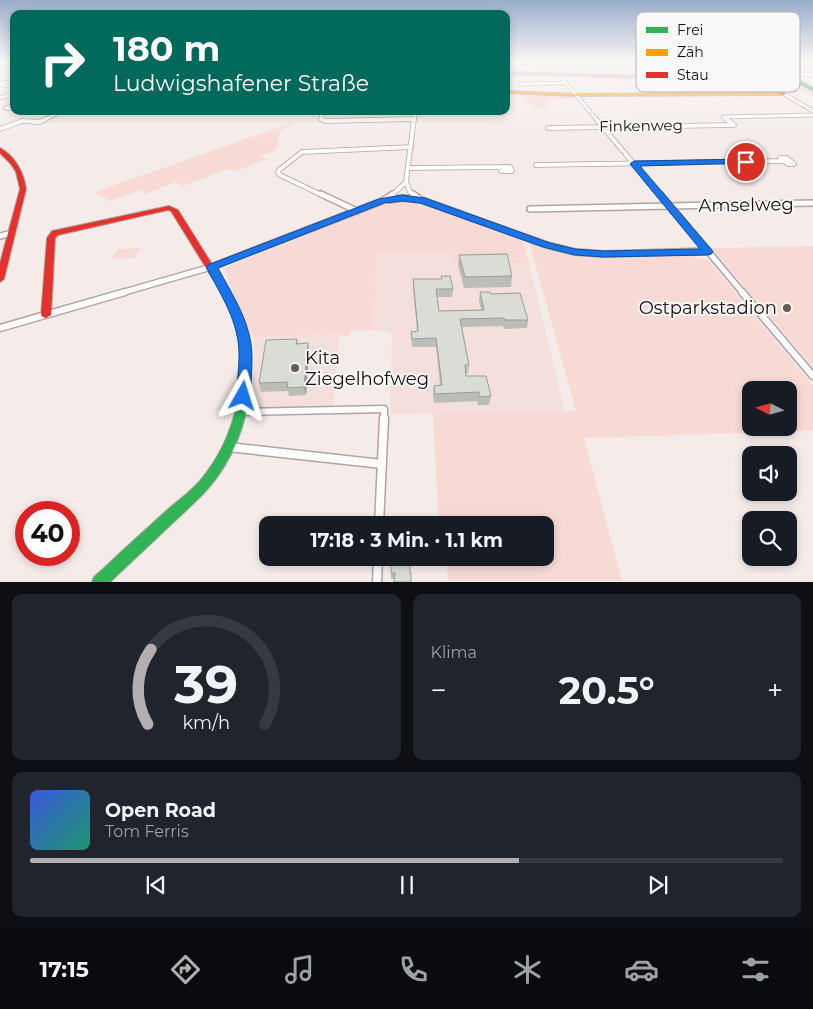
<!DOCTYPE html>
<html lang="de">
<head>
<meta charset="utf-8">
<style>
	body { margin:0; font-family:Montserrat,sans-serif; background:#20242c; color:#f1f3f6; height:100vh; display:flex; flex-direction:column; font-size:19px; white-space:nowrap }
	* { box-sizing:border-box; margin:0 }
	p { font-size:16px; color:#9ea1a6 }
	.icon { flex:none; width:28px; height:28px; fill:none; stroke:currentColor; stroke-width:2; stroke-linecap:round; stroke-linejoin:round }
	.map { position:relative; height:582px; overflow:hidden }
	.details { display:flex; flex-direction:column; gap:12px; padding:12px; background:#0d0f14; flex:1 }
	.details>* { flex:none }
	.top-card { position:absolute; left:10px; top:10px; width:500px; height:105px; border-radius:10px; box-shadow:0 2px 8px #0003; background:#00695c; color:#fff; overflow:hidden }
	.needle { width:32px; rotate:276deg }
	.buttons { position:absolute; left:742px; top:381px; display:grid; gap:10px }
	.buttons a { display:grid; place-items:center; width:55px; height:55px; border-radius:10px; background:#171b24; box-shadow:0 2px 8px #0003; font-size:25px }
	.speed { position:absolute; left:15px; top:501px; display:flex; gap:10px; font-size:25px; font-weight:700; text-align:center }
	.speed>* { display:grid; place-content:center; width:65px; height:65px; border-radius:50%; background:#171b24; box-shadow:0 2px 8px #0003; line-height:1 }
	.speed .limit { border:8px solid #d22; background:#fff; color:#111 }
	.pin { position:absolute; display:grid; place-items:center; width:42px; height:42px; color:#fff; margin:-21px; border:2px solid #fff; border-radius:50%; box-shadow:0 1px 5px #0007 }
	.me { position:absolute; width:55px; margin:-28px; rotate:6deg; stroke-linejoin:round; filter:drop-shadow(0 0 4px #0008) }
	.turn { display:flex; align-items:center; gap:18px; height:105px; padding:0 20px; font-size:22px }
	.turn .icon { width:65px; height:65px; stroke-width:2.5 }
	.turn b { display:block; font-size:35px; line-height:42px }
	.big { font-size:38px; font-weight:700; line-height:1.1 }
	.details .widget { flex:1; display:flex; flex-direction:column; justify-content:center; gap:8px; min-width:0; padding:0 18px; border-radius:10px; background:#20242c }
	.details .dial { align-items:center; gap:0 }
	.dial svg { height:130px; overflow:visible; fill:none; stroke:#363941; stroke-width:7; stroke-linecap:round; text-anchor:middle }
	.dial text { fill:#f1f3f6; stroke:none }
	.song { display:flex; align-items:center; gap:15px }
	.cover { width:60px; height:60px; border-radius:8px; background:linear-gradient(135deg,hsl(230 70% 55%),hsl(160 70% 35%)) }
	.played { height:5px; border-radius:2px; background:linear-gradient(90deg,#b3afb0 65%,#363941 65%) }
	.keys { display:flex; justify-content:space-around; direction:ltr }
	.heat { display:flex; justify-content:space-between; align-items:center; font-size:28px; direction:ltr }
	.details .tiles { flex:1; display:grid; gap:12px; grid-template-columns:1fr 1fr }
	.widget:last-child { grid-column:span 2 }
	.trip { position:absolute; left:259px; top:516px; width:295px; height:50px; border-radius:10px; background:#171b24; box-shadow:0 2px 8px #0003; font-weight:700; line-height:50px; text-align:center }
	.tabs { display:flex; height:80px; justify-content:space-around; align-items:center; background:#090b0e; color:#9ea1a6 }
	.tabs .icon { width:35px; height:35px }
	.tabs .on { color:#b3afb0 }
	.tabs b { font-size:22px; color:#f1f3f6 }
	.map>svg:first-child { display:block }
</style>
</head>
<body>
<div class="map">
<svg width="813" height="582" viewBox="0 0 813 582">
	<rect width="100%" height="100%" fill="#f5ecea"/>
	<!-- built -->
	<path fill="#f4dfdd" d="M376,251H452L454,263H529L565,412L390,414L392,336L389,332L374,330Z
		M340,333L333,406L248,408L253,384L255,352L253,338Z"/>
	<!-- green -->
	<path fill="#f7dad6" fill-rule="evenodd" d="M756,74L777,75L813,93V97L799,89H781Z
		M520,93L566,94L572,95L575,100H545L549,106L536,108L531,103H527Z
		M294,122V125L281,130L276,150L260,156L266,159L235,172L229,169L182,186L176,182L145,194L140,190L110,201L95,192Z
		M395,201L415,202L523,240L529,263H454L451,251H376L374,330L351,331L350,335L344,337L339,333L253,338L223,268L374,207Z
		M529,242L561,252L589,257L691,256L708,260L813,386V431L584,438L622,581H448L446,558H545V525H439L433,420V412L576,411ZM751,390H789V428H751Z
		M813,246V367L711,248Z
		M141,248L134,258L111,259L118,249Z"/>
	<g fill="none" stroke-linecap="round" stroke-linejoin="round">
		<!-- stream -->
		<path stroke="#c4a29e" stroke-width="1" d="M770,81L796,90"/>
		<!-- river -->
		<path fill="#c4a29e" fill-rule="evenodd" d="M506,71L784,79L788,81L784,83L506,75Z"/>
		<defs>
			<path id="street-far4" d="M803,61L806,63
				M4,64L11,61
				M797,68H813
				M750,72L813,75
				M561,77L597,120
				M0,83L14,82
				M521,84L565,83
				M0,85L14,86
				M784,94L813,111
				M0,98L14,93
				M14,104L5,108L14,109
				M322,111L321,119L323,120
				M44,120L62,111
				M367,120L414,119
				M414,120L415,111
				M727,120L723,117L813,115"/>
			<path id="street-far3" d="M321,119L325,121L414,119
				M596,119L661,196
				M726,119L733,124
				M548,128L734,125
				M0,129L22,121L40,122L46,119
				M780,158H787L794,164H788Z
				M536,165L784,161
				M500,167H510L512,171H501Z
				M408,168L500,167
				M406,182L410,192L415,196
				M324,196L280,175L278,173L279,170L302,152L411,147
				M391,196L406,182L414,119"/>
			<path id="street-far2" d="M321,194L357,211
				M413,194L420,199
				M660,194L743,293
				M389,200L403,198L422,200L547,245L575,252L604,254L708,251
				M530,209L813,203
				M0,236L12,233
				M121,293L211,267L382,201L393,194"/>
			<path id="street-far1" d="M742,292L813,376
				M0,328L125,292
				M240,412L384,409V419"/>
			<path id="street" d="M228,447L382,464
				M379,525L384,418
				M377,582L378,558"/>
			<path id="fast" d="M765,61H770L785,70L781,71Z
				M784,74H788L813,88V91L784,76Z
				M216,274L219,275C228,289 238,303 243,319C263,382 244,457 195,502L110,582H92L94,577L103,569C123,550 144,531 165,512C176,502 189,493 199,482C237,438 251,373 233,317C228,303 220,290 212,277Z"/>
			<path id="slow" d="M506,91L575,94L784,93L786,94L784,95L575,96L506,93Z"/>
			<path id="jam" d="M732,61H737L786,94L782,95Z
				M0,148C15,156 24,173 26,189L4,279L0,282V263L20,189L16,172L11,164L0,153Z
				M169,206L178,210L220,277L219,279H213L171,211L168,210L58,235L55,238L51,315L46,318L43,317L41,315L47,238L52,231Z"/>
		</defs>
		<!-- street-far4 casing -->
		<use href="#street-far4" stroke="#b0a4a3" stroke-width="4.5"/>
		<!-- street-far3 casing -->
		<use href="#street-far3" stroke="#b0a4a3" stroke-width="5.5"/>
		<!-- street-far2 casing -->
		<use href="#street-far2" stroke="#b0a4a3" stroke-width="8"/>
		<!-- street-far1 casing -->
		<use href="#street-far1" stroke="#b0a4a3" stroke-width="9"/>
		<!-- street casing -->
		<use href="#street" stroke="#b0a4a3" stroke-width="11"/>
		<!-- fast casing -->
		<use href="#fast" stroke="#b0a4a3" stroke-width="2"/>
		<!-- slow casing -->
		<use href="#slow" stroke="#b0a4a3" stroke-width="2"/>
		<!-- jam casing -->
		<use href="#jam" stroke="#b0a4a3" stroke-width="2"/>
		<!-- street-far4 -->
		<use href="#street-far4" stroke="#fefcfc" stroke-width="3"/>
		<!-- street-far3 -->
		<use href="#street-far3" stroke="#fefcfc" stroke-width="4"/>
		<!-- street-far2 -->
		<use href="#street-far2" stroke="#fefcfc" stroke-width="5"/>
		<!-- street-far1 -->
		<use href="#street-far1" stroke="#fefcfc" stroke-width="6"/>
		<!-- street -->
		<use href="#street" stroke="#fefcfc" stroke-width="8"/>
		<!-- fast -->
		<use href="#fast" fill="#30b455" fill-rule="evenodd"/>
		<!-- slow -->
		<use href="#slow" fill="#ff9f0a" fill-rule="evenodd"/>
		<!-- jam -->
		<use href="#jam" fill="#e5322d" fill-rule="evenodd"/>
		<defs>
			<path id="jam-bridge" d="M783,70L793,75"/>
		</defs>
		<!-- jam-bridge casing -->
		<use href="#jam-bridge" stroke="#b0a4a3" stroke-width="6" stroke-linecap="butt"/>
		<!-- jam-bridge -->
		<use href="#jam-bridge" stroke="#e5322d" stroke-width="5"/>
	</g>
	<!-- wall -->
	<path fill="#bbbeb8" d="M459,255L512,276L511,287L464,288L458,265Z
		M441,276L453,289L452,297H437L439,311L481,310L479,300L480,292L491,294L528,320L527,328L504,329L503,326L462,327L469,365L468,373H466V376L491,396L489,405H478L477,401L434,403L433,394L434,386L440,385L436,347H412L411,332L417,331L413,288V279H441Z
		M297,339L298,344L309,352L306,395L289,396L288,391L261,392L259,383Z
		M391,573H410L394,579H391Z"/>
	<!-- shaded-wall -->
	<path fill="#999b96" d="M308,343L309,352L306,395L304,387Z"/>
	<!-- building -->
	<path fill="#daddd6" stroke="#999b96" d="M507,254L512,276L465,277L459,255Z
		M441,276H450L453,289H436L439,311L484,310L480,292H490L491,294L520,293L528,320H505L504,318L460,319L469,365H465L466,376H486L491,396L479,397V392L435,394L434,386L442,385L436,338L412,339L411,332L418,331L413,279H442Z
		M297,339L296,344L308,343L304,387L287,388L288,382L259,383L266,340Z
		M391,563H410V573H411V582H394L395,573H391Z"/>
	<!-- sky -->
	<linearGradient id="sky" x2="0" y2="1"><stop stop-color="#99adca"/><stop offset="0.43" stop-color="#faf6f6"/><stop offset="1" stop-color="#faf6f6" stop-opacity="0"/></linearGradient>
	<rect width="813" height="142" fill="url(#sky)"/>
	<!-- route -->
	<path fill="#1a73e8" stroke="#114b97" d="M746,159L749,160V163L640,166L711,249L713,252L711,254L708,255L604,257L575,255L543,247L420,203L402,201L384,203L218,268C233,296 252,324 252,357C252,370 251,383 250,396L248,399L243,401L238,399L236,396C237,383 239,370 239,357C240,323 221,295 206,267L208,265L379,199L402,195L425,198L550,243L575,249L604,251L700,249L630,164L634,161Z"/>
	<!-- markers -->
	<g fill="#675b5a" stroke="#f9f9f9" stroke-width="2">
		<circle cx="787" cy="308" r="5"/>
		<circle cx="295" cy="368" r="5"/>
	</g>
	<g text-anchor="middle" stroke-width="4" stroke-linejoin="round" paint-order="stroke">
		<!-- far-street labels -->
		<g font-size="15" fill="#1b0d0c" stroke="#f9f9f9">
			<text transform="translate(641 126) rotate(-1)" y="5">Finkenweg</text>
		</g>
		<!-- street labels -->
		<g font-size="18" fill="#1b0d0c" stroke="#f9f9f9">
			<text transform="translate(746 205) rotate(-1)" y="6">Amselweg</text>
		</g>
		<!-- poi labels -->
		<g font-size="18" fill="#1b0d0c" stroke="#f9f9f9" text-anchor="end">
			<text x="777" y="314">Ostparkstadion</text>
			<text x="305" y="364" text-anchor="start">Kita<tspan x="305" dy="21">Ziegelhofweg</tspan></text>
		</g>
	</g>
	<!-- legend -->
	<rect x="636" y="12" width="164" height="80" rx="8" fill="#f9f9f9" stroke="#b6b2b2" stroke-width="1"/>
	<rect x="646" y="27" width="22" height="6" fill="#30b455"/>
	<rect x="646" y="49" width="22" height="7" fill="#ff9f0a"/>
	<rect x="646" y="72" width="22" height="6" fill="#e5322d"/>
	<g font-size="14" fill="#1b0d0c">
		<text x="677" y="35">Frei</text>
		<text x="677" y="57">Zäh</text>
		<text x="677" y="80">Stau</text>
	</g>
</svg>
<div class="buttons">
<a><svg class="needle" viewBox="-14 -14 28 28"><path d="M0-13l5 13h-10z" fill="#e53935"/><path d="M0 13l5-13h-10z" fill="#9ea1a6"/></svg></a>
<a><svg class="icon" aria-label="sound" viewBox="0 0 24 24"><path d="M4 9h4l5-4v14l-5-4H4zM17 9q2 3 0 6"/></svg></a>
<a><svg class="icon" aria-label="search" viewBox="0 0 24 24"><circle cx="10" cy="10" r="6"/><path d="M15 15l6 6"/></svg></a>
</div>
<div class="speed"><div class="limit">40</div></div>
<div class="pin" style="left:746px;top:162px;background:#d93025"><svg class="icon" aria-label="arrive" viewBox="0 0 24 24"><path d="M6 21V4h12l-3 4 3 4H6"/></svg></div>
<svg class="me" style="left:243px;top:396px" viewBox="-20 -20 40 40"><path d="M0-17L14 15 0 8-14 15z" fill="#1a73e8" stroke="#fff" stroke-width="4"/></svg>
<div class="trip">17:18 · 3 Min. · 1.1 km</div>
<div class="top-card">
<div class="turn"><svg class="icon" aria-label="right" viewBox="0 0 24 24"><path d="M7 20v-9h11M14 6l5 5-5 5"/></svg><div><b>180 m</b>Ludwigshafener Straße</div></div>
</div>
</div>
<section class="details">
<div class="tiles">
<div class="widget dial"><svg viewBox="0 0 100 80">
<path d="M14 69A42 42 0 1 1 86 69"/>
<path d="M14 69A42 42 0 0 1 16 23" stroke="#b3afb0"/>
<text x="50" y="56" font-size="32" font-weight="700">39</text>
<text x="50" y="72" font-size="11">km/h</text>
</svg></div>
<div class="widget"><p>Klima</p>
<div class="heat"><a>−</a><b class="big">20.5°</b><a>+</a></div>
</div>
<div class="widget">
<div class="song"><i class="cover"></i><div><b>Open Road</b><p>Tom Ferris</p></div></div>
<div class="played"></div>
<div class="keys"><svg class="icon" aria-label="previous" viewBox="0 0 24 24"><path d="M18 5L8 12l10 7zM5 5v14"/></svg><svg class="icon" aria-label="pause" viewBox="0 0 24 24"><path d="M8 5v14M16 5v14"/></svg><svg class="icon" aria-label="next" viewBox="0 0 24 24"><path d="M6 5l10 7-10 7zM19 5v14"/></svg></div>
</div>
</div>
</section>
<nav class="tabs">
<b>17:15</b>
<svg class="icon on" aria-label="directions" viewBox="0 0 24 24"><path d="M12 3l9 9-9 9-9-9zM9 14v-3h6M13 9l2 2-2 2"/></svg>
<svg class="icon" aria-label="music" viewBox="0 0 24 24"><path d="M9 18V5l10-2v13"/><circle cx="6" cy="18" r="3"/><circle cx="16" cy="16" r="3"/></svg>
<svg class="icon" aria-label="phone" viewBox="0 0 24 24"><path d="M5 4h4l2 5-3 2q2 4 5 5l2-3 5 2v4C11 20 4 13 5 4z"/></svg>
<svg class="icon" aria-label="climate" viewBox="0 0 24 24"><path d="M12 3v18M4 7l16 10M4 17L20 7"/></svg>
<svg class="icon" aria-label="car" viewBox="0 0 24 24"><path d="M5 17H2v-5l4-1 3-4h7l3 4 3 1v5h-3M9 17h6M6 11h13"/><circle cx="7" cy="17" r="2"/><circle cx="17" cy="17" r="2"/></svg>
<svg class="icon" aria-label="filters" viewBox="0 0 24 24"><path d="M4 7h16M4 17h16"/><circle cx="9" cy="7" r="2"/><circle cx="15" cy="17" r="2"/></svg>
</nav>
</body>
</html>
